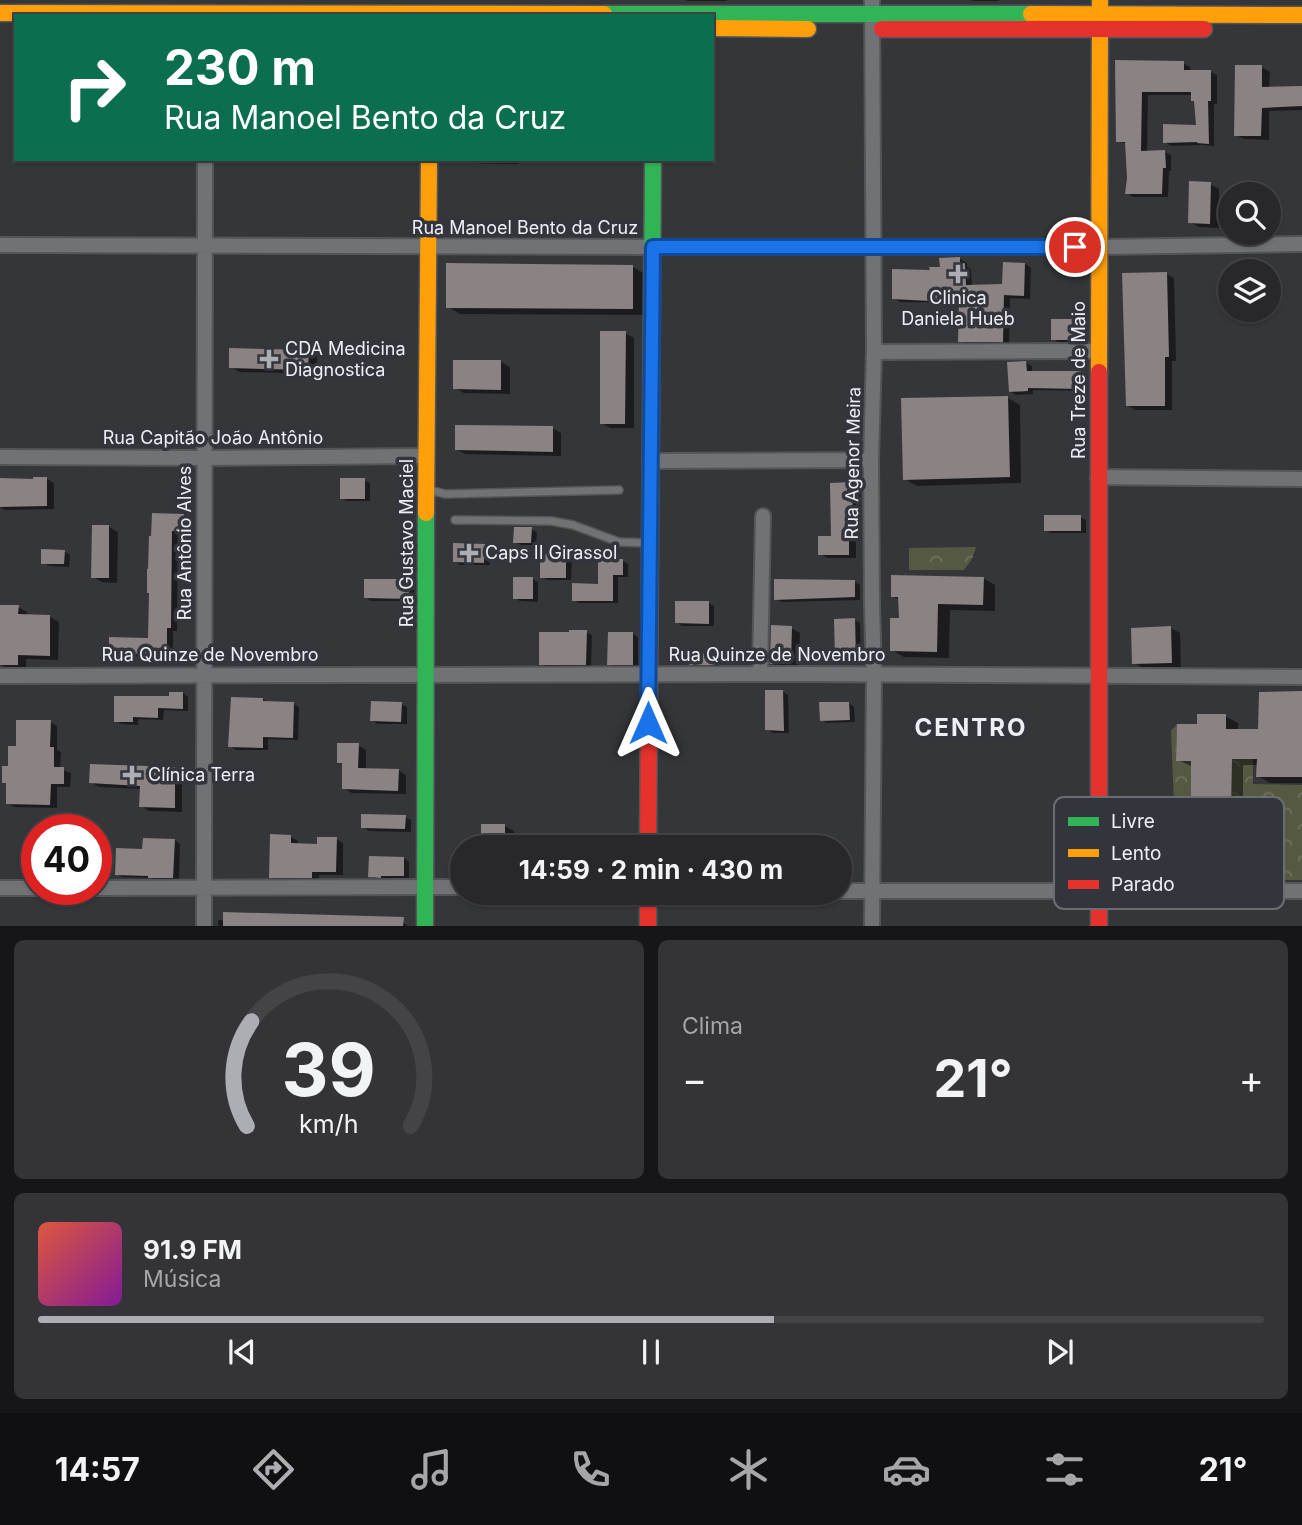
<!DOCTYPE html>
<html lang="pt">
<head>
<meta charset="utf-8">
<style>
	body { margin:0; font-family:Inter,sans-serif; background:#343438; color:#f1f3f6; height:100vh; display:flex; flex-direction:column; font-size:26px; white-space:nowrap }
	* { box-sizing:border-box; margin:0 }
	p { font-size:23px; color:#a5a6a9 }
	.icon { flex:none; width:38px; height:38px; fill:none; stroke:currentColor; stroke-width:2; stroke-linecap:round; stroke-linejoin:round }
	.map { position:relative; height:926px; overflow:hidden }
	.panel { display:flex; flex-direction:column; gap:14px; padding:14px; background:#161618; flex:1 }
	.panel>* { flex:none }
	.hud { position:absolute; left:14px; top:14px; width:700px; height:147px; border-radius:0px; box-shadow:0 2px 5px #0004,0 0 0 2px #444448; background:#0b6e4f; color:#fff; overflow:hidden }
	.tools { position:absolute; left:1218px; top:182px; display:grid; gap:14px }
	.tools a { display:grid; place-items:center; width:63px; height:63px; border-radius:50%; background:#28282c; box-shadow:0 2px 5px #0004,0 0 0 2px #444448; font-size:35px }
	.speed { position:absolute; left:21px; top:814px; display:flex; gap:14px; font-size:35px; font-weight:700; text-align:center }
	.speed>* { display:grid; place-content:center; width:91px; height:91px; border-radius:50%; background:#28282c; box-shadow:0 2px 5px #0004,0 0 0 2px #444448; line-height:1 }
	.speed .limit { border:10px solid #d22; background:#fff; color:#111 }
	.pin { position:absolute; display:grid; place-items:center; width:60px; height:60px; color:#fff; margin:-30px; border:4px solid #fff; border-radius:50%; box-shadow:0 2px 7px #0007 }
	.me { position:absolute; width:77px; margin:-38px; rotate:0deg; stroke-linejoin:round; filter:drop-shadow(0 0 5px #0008) }
	.turn { display:flex; align-items:center; gap:24px; height:147px; padding:0 35px; font-size:32px }
	.turn .icon { width:91px; height:91px; stroke-width:2.5 }
	.turn b { display:block; font-size:49px; line-height:60px }
	.big { font-size:52px; font-weight:700; line-height:1.1 }
	.panel .widget { flex:1; display:flex; flex-direction:column; justify-content:center; gap:10px; min-width:0; padding:0 24px; border-radius:10px; background:#343438 }
	.panel .dial { align-items:center; gap:0 }
	.dial svg { height:182px; overflow:visible; fill:none; stroke:#444448; stroke-width:7; stroke-linecap:round; text-anchor:middle }
	.dial text { fill:#f1f3f6; stroke:none }
	.song { display:flex; align-items:center; gap:21px }
	.cover { width:84px; height:84px; border-radius:10px; background:linear-gradient(135deg,hsl(10 70% 55%),hsl(290 70% 35%)) }
	.played { height:7px; border-radius:4px; background:linear-gradient(90deg,#adaeb3 60%,#444448 60%) }
	.keys { display:flex; justify-content:space-around; direction:ltr }
	.heat { display:flex; justify-content:space-between; align-items:center; font-size:38px; direction:ltr }
	.panel .tiles { flex:1; display:grid; gap:14px; grid-template-columns:1fr 1fr }
	.widget:last-child { grid-column:span 2 }
	.trip { position:absolute; left:450px; top:835px; width:402px; height:70px; border-radius:35px; background:#28282c; box-shadow:0 2px 5px #0004,0 0 0 2px #444448; font-weight:700; line-height:70px; text-align:center }
	.tabs { display:flex; height:112px; justify-content:space-around; align-items:center; background:#101012; color:#a5a6a9 }
	.tabs .icon { width:49px; height:49px }
	.tabs .on { color:#adaeb3 }
	.tabs b { font-size:32px; color:#f1f3f6 }
	.map>svg:first-child { display:block }
</style>
</head>
<body>
<div class="map">
<svg width="1302" height="927" viewBox="0 0 1302 927">
	<defs>
		<pattern id="park-crowns" width="20" height="18" patternUnits="userSpaceOnUse" patternTransform="scale(1.75)"><rect width="20" height="18" fill="#565942"/><path d="M2 6a3 3 0 1 1 6 0M12 15a3 3 0 1 1 6 0" fill="none" stroke="#6f715e"/></pattern>
	</defs>
	<rect width="100%" height="100%" fill="#35363a"/>
	<!-- park -->
	<path fill="url(#park-crowns)" d="M976,547L972,559L964,570H909V548Z
		M1177,724L1176,761H1191V817H1231L1232,759H1244V729L1253,736V784L1302,785V880H1116L1112,877L1111,836L1175,830L1171,731Z"/>
	<!-- shadow -->
	<path fill="#0007" d="M686,0H727V1H687Z
		M971,0H999V1H973Z
		M1117,62L1183,63L1190,67V72H1211L1217,75V104H1214V146L1202,145L1171,146L1165,142L1198,127L1196,102L1193,95H1148L1147,153L1164,152L1171,155V171H1169L1168,197H1133L1127,193V144L1117,141Z
		M1261,67L1270,72L1269,89L1302,88V110L1269,111V140L1244,139L1236,135Z
		M459,159H518V164L466,163Z
		M1210,184L1219,189V228L1199,227L1190,222Z
		M960,259L967,263V267L971,269L972,287L1004,286L1025,264L1031,268L1030,299L1010,298L1009,345H967L960,341V303L900,302L894,298L931,272Z
		M633,267L645,274V315L460,314L447,306Z
		M1166,274L1174,278L1176,361H1172V410H1135L1127,405Z
		M1081,321L1087,324V342H1058L1053,339Z
		M625,333L634,338V428H610L601,423Z
		M308,352L317,357V374L240,372L231,367Z
		M501,362L510,367V394L464,393L455,388Z
		M1026,363L1032,366V372L1081,373L1086,376V391L1033,390V394L1016,395L1010,391Z
		M1008,398L1020,405L1021,483L917,486L905,479Z
		M553,428L561,433V456L465,454L456,449Z
		M47,479L54,483V509L5,510L0,507V480L35,481Z
		M364,480L370,483V501H347L341,498Z
		M852,484L860,489L861,530H856V558H828L820,554L833,538Z
		M184,515L190,519V534H178L177,631H173V657L117,656L111,652L150,639L151,538Z
		M1080,517L1086,520V533H1051L1046,530Z
		M109,527L118,532L117,583L102,582L93,577Z
		M531,529L537,532L536,545H521L515,542Z
		M484,545L490,549V565H460L455,561Z
		M64,551L70,555L69,567L49,566L43,563Z
		M566,557L572,560L571,580H547L542,577Z
		M623,561L628,564V577H618V603H579L574,600L599,585Z
		M983,578L995,585V611L950,610L949,658L904,657L891,650L900,619V600L892,596Z
		M533,579L538,582V602L520,601L514,598Z
		M408,581L414,584V601H371L365,597Z
		M855,582L860,585V600L782,602L776,599Z
		M709,603L714,606V626H682L677,622Z
		M18,607L27,612V616L50,617L59,622L58,660L26,659V669H8L0,664Z
		M854,620L860,623L861,660H842L837,657Z
		M791,628L800,633L799,669H781L772,663Z
		M1171,628L1180,633L1181,667L1143,668L1134,663Z
		M586,632L592,635L591,667H546L541,664Z
		M633,634L638,637V667H615L609,664Z
		M714,655L720,659V667H696L691,664Z
		M783,692L788,695L789,733H773L767,729Z
		M183,693L188,697V711L164,710L163,720L138,719V725L121,724L116,721Z
		M1302,693V783H1270L1258,776L1259,765H1243V823H1205L1192,816L1193,767L1178,760L1199,726L1225,716L1238,723V731H1260Z
		M263,699L269,703L293,704L299,707L298,740L268,739V750H236L230,746Z
		M849,703L854,707L855,722L827,723L822,720Z
		M401,704L407,707V724H377L372,720Z
		M50,722L57,726V750L61,752L60,769L71,773L70,787H57V808L14,807L8,803V784L4,782L17,748Z
		M358,745L366,750V770H398L406,775V794L352,793L343,788L344,765L338,762Z
		M174,769L182,774V812L149,811L141,806L142,789L99,787L91,782Z
		M405,817L411,820V832L369,831L363,827Z
		M70,826L86,827L91,830H70Z
		M505,826L514,831V847H483Z
		M291,837L298,841V845L319,846L336,839L343,843V875H319V881H278L271,877Z
		M175,840L180,844L179,880H155L151,878L122,877L117,874L144,851Z
		M404,858L409,862V878H386V880H376L370,876Z
		M397,918L409,927H218V920Z"/>
	<!-- building -->
	<path fill="#8a8283" d="M1115,60L1184,61V70H1211V101H1208L1209,144L1197,143V142L1163,143V124L1196,125L1194,101H1191V92H1142L1141,151L1165,150L1166,168H1163L1162,194H1125L1127,178L1125,142H1116Z
		M1235,65H1262V87L1302,86V106L1262,108L1261,136H1234Z
		M1189,181L1211,182L1210,224L1188,223Z
		M960,257V264L965,263L966,285L1002,284L1003,262L1025,263L1024,296L1004,295L1003,342H958L959,299L930,301L892,299V269L930,270L929,267H940L939,258Z
		M446,263L633,265V309L446,308Z
		M1167,272L1169,357H1165V406H1126L1122,273Z
		M1051,319H1082V340H1051Z
		M600,331H626L625,424H600Z
		M229,348L309,350L308,370L229,368Z
		M453,360H501V390L453,389Z
		M1026,361L1027,371H1081V389L1028,388V391L1009,392L1007,362Z
		M1008,396L1010,477L903,480L901,398Z
		M455,425L553,426V452L455,450Z
		M33,477H47V506L0,507V478L33,479Z
		M340,478H365V499H340Z
		M852,482L853,526H849V555H818V536H831L830,483Z
		M152,513L184,514V531H172L171,628H167V655L109,653V637L148,638L149,593H147V569H148L149,536H151Z
		M1044,515H1081V531H1044Z
		M92,525H109V578H91Z
		M514,527H532L531,543H513Z
		M453,543L485,544L484,563L453,562Z
		M41,549L65,550L64,564H41Z
		M540,554L566,555V578H540Z
		M598,559H623V575H613V601H572V583L598,584Z
		M891,575L984,577L983,605L938,604L937,652L890,651V618H899L898,597H891Z
		M513,577H533V599H513Z
		M364,579H409V599L364,598Z
		M774,579L855,580V597L774,600Z
		M675,601H709V624L675,623Z
		M0,605H19L18,614L50,615V656L18,655V665H0Z
		M855,618L856,658H835L834,619Z
		M771,625L792,626L791,664H770Z
		M1171,626L1172,663L1132,664L1131,628Z
		M569,630H587L586,665H539V632H569Z
		M608,632H633V665H607Z
		M689,653L715,654V665H689Z
		M765,690H783L784,731L765,730Z
		M1302,691V777H1256L1257,759H1232L1231,817H1191V761H1176L1177,724H1197V714H1226V729H1258L1259,692Z
		M169,692H183V709L158,708V718L133,717V722H114V696H169Z
		M231,697L263,698V701L294,702L293,738L263,737V748L228,747Z
		M371,701L402,702L401,722L370,721Z
		M819,702H849L850,720L820,721Z
		M16,720H51L50,747H54V767H64V784H51L50,805L6,804V783H2V766H8V746H16Z
		M337,743H359L358,768L399,769L398,791L342,789V763H337Z
		M90,764L175,767V808L139,807L140,786L89,783Z
		M361,814L406,815L405,829L361,828Z
		M481,824H505V847H481Z
		M270,834L291,835V843L317,844V837H337L336,872H312V878H269Z
		M143,838L175,839L173,878H148V876L115,875L116,848L142,849Z
		M369,856L404,857V876H381V878L368,877Z
		M223,912L404,917L403,927H223Z"/>
	<g fill="none" stroke-linecap="round" stroke-linejoin="round">
		<defs>
			<path id="lane" d="M430,490L445,494L619,490
				M455,520L551,521L573,525L619,542L649,543"/>
			<path id="street" d="M872,0L874,352L871,460L872,605L874,674L872,927
				M0,245L653,247H1100L1302,244
				M874,352L1099,351
				M0,457L205,458L426,456
				M651,461L871,460
				M1098,477L1302,479
				M760,674L763,516
				M0,676L801,674L1302,677
				M0,888H37
				M96,888L462,887
				M840,891H1302
				M204,927L205,159"/>
			<path id="fast" d="M604,14H1031
				M650,551L653,159
				M425,927L426,513"/>
			<path id="slow" d="M0,13L604,14
				M1031,14L1302,15
				M712,28L808,29
				M1099,372L1100,2
				M426,513L429,159"/>
			<path id="jam" d="M882,29H1204
				M648,847L650,551
				M648,892V927
				M1099,927V372"/>
		</defs>
		<!-- lane casing -->
		<use href="#lane" stroke="#545558" stroke-width="10"/>
		<!-- street casing -->
		<use href="#street" stroke="#545558" stroke-width="18"/>
		<!-- fast casing -->
		<use href="#fast" stroke="#545558" stroke-width="19"/>
		<!-- slow casing -->
		<use href="#slow" stroke="#545558" stroke-width="19"/>
		<!-- jam casing -->
		<use href="#jam" stroke="#545558" stroke-width="19"/>
		<!-- lane -->
		<use href="#lane" stroke="#707275" stroke-width="7"/>
		<!-- street -->
		<use href="#street" stroke="#707275" stroke-width="14"/>
		<!-- fast -->
		<use href="#fast" stroke="#30b455" stroke-width="16"/>
		<!-- slow -->
		<use href="#slow" stroke="#ff9f0a" stroke-width="16"/>
		<!-- jam -->
		<use href="#jam" stroke="#e5322d" stroke-width="16"/>
	</g>
	<g fill="none" stroke-linecap="round" stroke-linejoin="round">
		<defs>
			<path id="route" d="M648,723L653,247H1075"/>
		</defs>
		<!-- route casing -->
		<use href="#route" stroke="#114b97" stroke-width="18"/>
		<!-- route -->
		<use href="#route" stroke="#1a73e8" stroke-width="12"/>
	</g>
	<!-- markers -->
	<g fill="#adaeb3" stroke="#33353c" stroke-width="2.5">
		<path d="M954.5 263.5h7v7h7v7h-7v7h-7v-7h-7v-7h7z"/>
		<path d="M265.5 348.5h7v7h7v7h-7v7h-7v-7h-7v-7h7z"/>
		<path d="M465.5 542.5h7v7h7v7h-7v7h-7v-7h-7v-7h7z"/>
		<path d="M128.5 764.5h7v7h7v7h-7v7h-7v-7h-7v-7h7z"/>
	</g>
	<g text-anchor="middle" stroke-width="7" stroke-linejoin="round" paint-order="stroke">
		<!-- street labels -->
		<g font-size="18" fill="#eeeff4" stroke="#33353c">
			<text x="525" y="234">Rua Manoel Bento da Cruz</text>
			<text transform="translate(1079 380) rotate(-90)" y="6">Rua Treze de Maio</text>
			<text x="213" y="444">Rua Capitão João Antônio</text>
			<text transform="translate(853 463) rotate(-89)" y="6">Rua Agenor Meira</text>
			<text transform="translate(185 543) rotate(-90)" y="6">Rua Antônio Alves</text>
			<text transform="translate(407 543) rotate(-90)" y="6">Rua Gustavo Maciel</text>
			<text x="210" y="661">Rua Quinze de Novembro</text>
			<text x="777" y="661">Rua Quinze de Novembro</text>
		</g>
		<!-- poi labels -->
		<g font-size="18" fill="#eeeff4" stroke="#33353c" text-anchor="start">
			<text x="958" y="304" text-anchor="middle">Clinica<tspan x="958" dy="21">Daniela Hueb</tspan></text>
			<text x="285" y="355">CDA Medicina<tspan x="285" dy="21">Diagnostica</tspan></text>
			<text x="485" y="559">Caps II Girassol</text>
			<text x="148" y="781">Clínica Terra</text>
		</g>
		<!-- district labels -->
		<g font-size="24" font-weight="bold" letter-spacing="2" fill="#eeeff4" stroke="#33353c">
			<text x="971" y="736">CENTRO</text>
		</g>
	</g>
	<!-- legend -->
	<rect x="1054" y="797" width="230" height="112" rx="10" fill="#33353c" stroke="#6b6d73" stroke-width="2"/>
	<rect x="1068" y="817" width="31" height="9" fill="#30b455"/>
	<rect x="1068" y="849" width="31" height="8" fill="#ff9f0a"/>
	<rect x="1068" y="880" width="31" height="9" fill="#e5322d"/>
	<g font-size="19" fill="#eeeff4">
		<text x="1111" y="828">Livre</text>
		<text x="1111" y="860">Lento</text>
		<text x="1111" y="891">Parado</text>
	</g>
</svg>
<div class="tools">
<a><svg class="icon" aria-label="search" viewBox="0 0 24 24"><circle cx="10" cy="10" r="6"/><path d="M15 15l6 6"/></svg></a>
<a><svg class="icon" aria-label="layers" viewBox="0 0 24 24"><path d="M12 4l9 5-9 5-9-5zM3 14l9 5 9-5"/></svg></a>
</div>
<div class="speed"><div class="limit">40</div></div>
<div class="pin" style="left:1075px;top:247px;background:#d93025"><svg class="icon" aria-label="arrive" viewBox="0 0 24 24"><path d="M6 21V4h12l-3 4 3 4H6"/></svg></div>
<svg class="me" style="left:648px;top:723px" viewBox="-20 -20 40 40"><path d="M0-17L14 15 0 8-14 15z" fill="#1a73e8" stroke="#fff" stroke-width="4"/></svg>
<div class="trip">14:59 · 2 min · 430 m</div>
<div class="hud">
<div class="turn"><svg class="icon" aria-label="right" viewBox="0 0 24 24"><path d="M7 20v-9h11M14 6l5 5-5 5"/></svg><div><b>230 m</b>Rua Manoel Bento da Cruz</div></div>
</div>
</div>
<section class="panel">
<div class="tiles">
<div class="widget dial"><svg viewBox="0 0 100 80">
<path d="M14 69A42 42 0 1 1 86 69"/>
<path d="M14 69A42 42 0 0 1 16 23" stroke="#adaeb3"/>
<text x="50" y="56" font-size="32" font-weight="700">39</text>
<text x="50" y="72" font-size="11">km/h</text>
</svg></div>
<div class="widget"><p>Clima</p>
<div class="heat"><a>−</a><b class="big">21°</b><a>+</a></div>
</div>
<div class="widget">
<div class="song"><i class="cover"></i><div><b>91.9 FM</b><p>Música</p></div></div>
<div class="played"></div>
<div class="keys"><svg class="icon" aria-label="previous" viewBox="0 0 24 24"><path d="M18 5L8 12l10 7zM5 5v14"/></svg><svg class="icon" aria-label="pause" viewBox="0 0 24 24"><path d="M8 5v14M16 5v14"/></svg><svg class="icon" aria-label="next" viewBox="0 0 24 24"><path d="M6 5l10 7-10 7zM19 5v14"/></svg></div>
</div>
</div>
</section>
<nav class="tabs">
<b>14:57</b>
<svg class="icon on" aria-label="directions" viewBox="0 0 24 24"><path d="M12 3l9 9-9 9-9-9zM9 14v-3h6M13 9l2 2-2 2"/></svg>
<svg class="icon" aria-label="music" viewBox="0 0 24 24"><path d="M9 18V5l10-2v13"/><circle cx="6" cy="18" r="3"/><circle cx="16" cy="16" r="3"/></svg>
<svg class="icon" aria-label="phone" viewBox="0 0 24 24"><path d="M5 4h4l2 5-3 2q2 4 5 5l2-3 5 2v4C11 20 4 13 5 4z"/></svg>
<svg class="icon" aria-label="climate" viewBox="0 0 24 24"><path d="M12 3v18M4 7l16 10M4 17L20 7"/></svg>
<svg class="icon" aria-label="car" viewBox="0 0 24 24"><path d="M5 17H2v-5l4-1 3-4h7l3 4 3 1v5h-3M9 17h6M6 11h13"/><circle cx="7" cy="17" r="2"/><circle cx="17" cy="17" r="2"/></svg>
<svg class="icon" aria-label="filters" viewBox="0 0 24 24"><path d="M4 7h16M4 17h16"/><circle cx="9" cy="7" r="2"/><circle cx="15" cy="17" r="2"/></svg>
<b>21°</b>
</nav>
</body>
</html>
